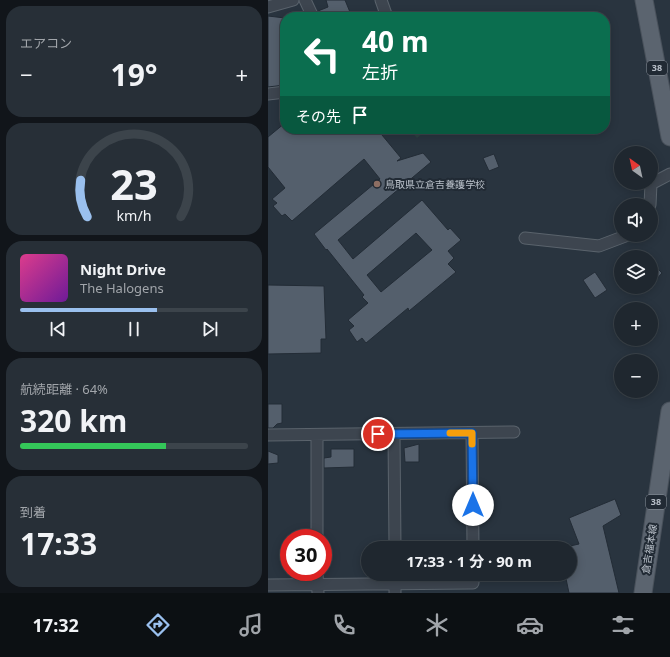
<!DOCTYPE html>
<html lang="ja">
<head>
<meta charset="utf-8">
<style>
	body { margin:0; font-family:"Noto Sans","Noto Sans JP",sans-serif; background:#272f37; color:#f1f3f6; height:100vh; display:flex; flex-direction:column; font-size:15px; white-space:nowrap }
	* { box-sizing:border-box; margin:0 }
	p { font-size:13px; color:#a1a5aa }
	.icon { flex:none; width:22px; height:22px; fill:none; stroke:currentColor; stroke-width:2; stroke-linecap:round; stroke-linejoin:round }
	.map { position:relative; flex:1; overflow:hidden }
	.details { display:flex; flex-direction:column; gap:6px; padding:6px; background:#11151a; width:268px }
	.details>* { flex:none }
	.guide { position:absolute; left:12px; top:12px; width:330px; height:122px; border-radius:16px; box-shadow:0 2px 10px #0003,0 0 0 1px #3c444b; background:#0b6e4f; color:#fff; overflow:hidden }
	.needle { width:26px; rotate:327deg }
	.tools { position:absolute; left:346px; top:146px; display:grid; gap:8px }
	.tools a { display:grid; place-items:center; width:44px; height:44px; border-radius:50%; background:#1f272f; box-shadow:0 2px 10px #0003,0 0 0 1px #3c444b; font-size:20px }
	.speed { position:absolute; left:12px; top:529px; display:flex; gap:8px; font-size:20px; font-weight:700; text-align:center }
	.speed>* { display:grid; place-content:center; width:52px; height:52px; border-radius:50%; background:#1f272f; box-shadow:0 2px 10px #0003,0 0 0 1px #3c444b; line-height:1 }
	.speed .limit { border:6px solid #d22; background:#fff; color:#111 }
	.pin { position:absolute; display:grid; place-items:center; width:34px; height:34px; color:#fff; margin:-17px; border:2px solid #fff; border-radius:50%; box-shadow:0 1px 4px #0007 }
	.me { position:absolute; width:44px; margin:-22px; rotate:0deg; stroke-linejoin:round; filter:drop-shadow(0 0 3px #0008) }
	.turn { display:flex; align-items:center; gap:14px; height:84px; padding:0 16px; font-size:18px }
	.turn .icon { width:52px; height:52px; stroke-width:2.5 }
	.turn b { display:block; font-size:28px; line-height:34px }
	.then { display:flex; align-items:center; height:38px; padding:0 16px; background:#0003; gap:8px; font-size:15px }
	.big { font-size:30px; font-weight:700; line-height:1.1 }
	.details .card { flex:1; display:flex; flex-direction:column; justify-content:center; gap:6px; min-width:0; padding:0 14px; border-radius:16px; background:#272f37 }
	.details .dial { align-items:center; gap:0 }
	.dial svg { height:104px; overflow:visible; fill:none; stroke:#3c444b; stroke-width:7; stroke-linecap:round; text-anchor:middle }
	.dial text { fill:#f1f3f6; stroke:none }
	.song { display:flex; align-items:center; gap:12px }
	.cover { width:48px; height:48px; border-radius:6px; background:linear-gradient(135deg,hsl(330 70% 55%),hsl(280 70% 35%)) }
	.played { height:4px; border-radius:2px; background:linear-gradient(90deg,#9ac0ee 60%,#3c444b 60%) }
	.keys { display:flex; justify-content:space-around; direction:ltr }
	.heat { display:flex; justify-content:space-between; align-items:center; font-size:22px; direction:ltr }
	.charge { height:6px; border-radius:3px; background:linear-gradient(90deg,#34c759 64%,#3c444b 0) }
	.trip { position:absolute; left:93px; top:541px; width:216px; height:40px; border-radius:20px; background:#1f272f; box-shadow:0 2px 10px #0003,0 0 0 1px #3c444b; font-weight:700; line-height:40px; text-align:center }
	.tab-bar { display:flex; height:64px; justify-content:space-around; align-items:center; background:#0c1013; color:#a1a5aa }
	.tab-bar .icon { width:28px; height:28px }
	.tab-bar .selected { color:#9ac0ee }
	.tab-bar b { font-size:18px; color:#f1f3f6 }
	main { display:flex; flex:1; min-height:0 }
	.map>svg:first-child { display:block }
</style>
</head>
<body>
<main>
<section class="details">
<div class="card"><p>エアコン</p>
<div class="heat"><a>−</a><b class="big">19°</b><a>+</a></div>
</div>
<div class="card dial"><svg viewBox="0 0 100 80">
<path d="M14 69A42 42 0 1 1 86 69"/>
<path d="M14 69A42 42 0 0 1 9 41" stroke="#9ac0ee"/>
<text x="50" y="56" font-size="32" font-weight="700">23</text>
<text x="50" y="72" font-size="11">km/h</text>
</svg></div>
<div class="card">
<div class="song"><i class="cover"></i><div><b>Night Drive</b><p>The Halogens</p></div></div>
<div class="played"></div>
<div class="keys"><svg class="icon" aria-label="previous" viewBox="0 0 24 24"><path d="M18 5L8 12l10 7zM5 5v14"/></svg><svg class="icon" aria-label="pause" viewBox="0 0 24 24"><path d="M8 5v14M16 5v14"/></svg><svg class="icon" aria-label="next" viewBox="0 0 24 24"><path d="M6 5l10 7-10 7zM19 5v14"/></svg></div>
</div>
<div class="card"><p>航続距離 · 64%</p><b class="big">320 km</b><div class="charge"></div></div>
<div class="card"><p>到着</p><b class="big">17:33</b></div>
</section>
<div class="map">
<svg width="402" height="593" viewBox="0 0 402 593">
	<rect width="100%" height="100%" fill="#29343f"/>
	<!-- green -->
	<path fill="#2c4141" d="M141,129H160L149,138Z"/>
	<!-- building -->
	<path fill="#545f6c" stroke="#232c36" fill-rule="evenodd" d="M58,0H77L84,17H52L50,11L60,7Z
		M0,16L17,18V85L0,87Z
		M17,123V129H109L133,158L129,161L155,153L163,162L70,240L85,259L154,200L180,230L182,228L193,240L180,251L186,258L180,264L188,272L141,311L140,308L98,343L94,338L89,342L81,330L86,326L80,320L100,303L94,297L96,295L59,249L58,250L46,234L112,179L96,159L24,221L17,214L14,216L5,206L9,203L4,199L17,188L0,167V137ZM148,233L164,250L113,292L99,275Z
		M226,154L231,167L221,171L215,158Z
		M383,262L394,273L383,285Z
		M327,272L339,290L327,298L315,280Z
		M0,285L56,286L58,339H53V353L0,354Z
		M0,404H14V423L9,424L5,428H0Z
		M151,444V462H137L136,448Z
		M63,449H86V467L56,468V458L63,457Z
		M0,451L10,455V463L0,464Z
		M347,499L353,515L335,526L351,593H301L297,574H302V546L311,544L301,518Z"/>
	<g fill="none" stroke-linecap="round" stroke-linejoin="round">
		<defs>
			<path id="minor" d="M37,0L45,17
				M113,0L119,17
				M0,7L25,0
				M0,94L17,92
				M382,205L383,184L402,174
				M257,238L331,246L360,235
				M204,433L205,548
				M126,434L127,548
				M0,435L246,432
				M49,435V538
				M49,572L50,593
				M127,574V593
				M0,585L205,583V574"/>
			<path id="primary" d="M376,0L402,137
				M375,593L402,411"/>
		</defs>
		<!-- minor casing -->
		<use href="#minor" stroke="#5a636c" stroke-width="13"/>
		<!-- primary casing -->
		<use href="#primary" stroke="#49515b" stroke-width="19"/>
		<!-- minor -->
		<use href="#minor" stroke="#3d454f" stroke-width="11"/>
		<!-- primary -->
		<use href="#primary" stroke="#5b646f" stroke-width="17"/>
	</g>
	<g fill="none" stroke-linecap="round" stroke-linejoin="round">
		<defs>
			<path id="route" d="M110,434L204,433L205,505"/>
		</defs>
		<!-- route casing -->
		<use href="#route" stroke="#114b97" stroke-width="10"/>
		<!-- route -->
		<use href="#route" stroke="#1a73e8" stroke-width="7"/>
		<!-- slow -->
		<path stroke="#f59e0b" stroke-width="7" d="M182,433H204V444"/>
	</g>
	<!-- markers -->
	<circle fill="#8d6e63" stroke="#212a34" stroke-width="1.5" cx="109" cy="184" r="4"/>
	<g text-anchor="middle" stroke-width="4" stroke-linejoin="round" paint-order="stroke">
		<!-- shield labels -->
		<g fill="#212a34" stroke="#8b939c" stroke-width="1">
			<rect x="379" y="61" width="20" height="14" rx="3"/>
			<rect x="378" y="495" width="20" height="14" rx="3"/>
		</g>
		<g font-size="9" font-weight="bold" fill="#b9c0c9">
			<text x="389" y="71">38</text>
			<text x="388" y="505">38</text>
		</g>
		<!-- poi labels -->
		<g font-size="10" fill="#b9c0c9" stroke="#212a34" text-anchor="start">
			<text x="117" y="188">鳥取県立倉吉養護学校</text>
		</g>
		<!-- street labels -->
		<g font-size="10" fill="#b9c0c9" stroke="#212a34">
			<text transform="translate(381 549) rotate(-81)" y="4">倉吉福本線</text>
		</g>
	</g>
</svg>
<div class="tools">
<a><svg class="needle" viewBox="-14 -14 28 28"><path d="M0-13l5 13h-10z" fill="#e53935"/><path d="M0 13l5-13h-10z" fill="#a1a5aa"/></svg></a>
<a><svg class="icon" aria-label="sound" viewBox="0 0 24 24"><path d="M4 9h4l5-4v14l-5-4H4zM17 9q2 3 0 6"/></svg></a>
<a><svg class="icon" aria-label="layers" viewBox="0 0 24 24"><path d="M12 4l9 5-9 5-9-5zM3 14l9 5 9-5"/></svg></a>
<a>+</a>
<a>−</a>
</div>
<div class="speed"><div class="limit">30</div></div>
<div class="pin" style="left:110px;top:434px;background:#d93025"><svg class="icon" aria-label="arrive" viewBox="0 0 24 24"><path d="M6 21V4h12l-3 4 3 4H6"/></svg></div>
<svg class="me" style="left:205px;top:505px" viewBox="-20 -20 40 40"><circle r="19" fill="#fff"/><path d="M0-13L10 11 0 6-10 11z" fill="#1a73e8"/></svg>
<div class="trip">17:33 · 1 分 · 90 m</div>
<div class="guide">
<div class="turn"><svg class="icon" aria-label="left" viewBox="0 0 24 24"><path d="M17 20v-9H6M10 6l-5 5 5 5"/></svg><div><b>40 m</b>左折</div></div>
<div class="then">その先<svg class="icon" aria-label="arrive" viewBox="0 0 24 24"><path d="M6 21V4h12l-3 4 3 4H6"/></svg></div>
</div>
</div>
</main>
<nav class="tab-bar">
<b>17:32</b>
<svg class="icon selected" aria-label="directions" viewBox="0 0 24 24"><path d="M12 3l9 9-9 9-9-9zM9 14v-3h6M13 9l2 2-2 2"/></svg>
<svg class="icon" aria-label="music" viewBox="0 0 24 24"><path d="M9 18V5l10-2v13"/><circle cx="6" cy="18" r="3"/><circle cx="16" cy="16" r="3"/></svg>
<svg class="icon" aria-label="phone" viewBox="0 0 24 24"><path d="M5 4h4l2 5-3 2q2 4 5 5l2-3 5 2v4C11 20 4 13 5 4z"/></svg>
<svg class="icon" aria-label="climate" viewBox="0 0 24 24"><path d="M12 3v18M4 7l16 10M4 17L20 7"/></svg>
<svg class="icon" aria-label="car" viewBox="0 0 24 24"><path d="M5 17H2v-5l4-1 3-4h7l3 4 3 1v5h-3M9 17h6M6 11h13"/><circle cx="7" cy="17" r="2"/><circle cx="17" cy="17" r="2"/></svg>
<svg class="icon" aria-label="filters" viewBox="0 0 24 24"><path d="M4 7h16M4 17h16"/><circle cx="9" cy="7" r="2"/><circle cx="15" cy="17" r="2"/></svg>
</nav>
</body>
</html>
